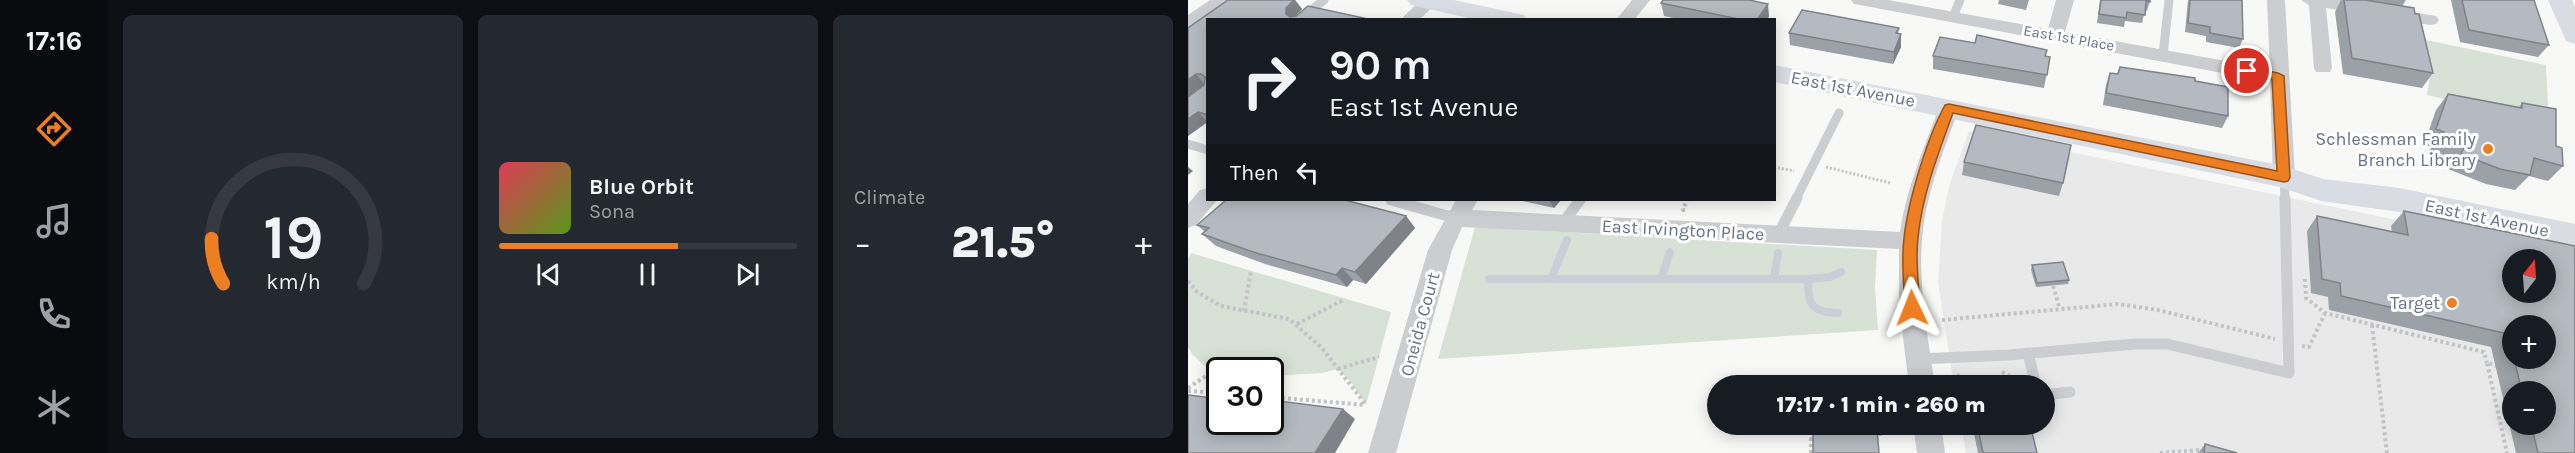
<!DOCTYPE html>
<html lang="en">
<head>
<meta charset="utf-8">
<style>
	body { margin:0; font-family:Karla,sans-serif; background:#242831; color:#f1f3f6; height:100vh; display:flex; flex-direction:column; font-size:22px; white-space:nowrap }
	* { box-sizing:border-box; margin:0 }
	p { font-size:20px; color:#9ea1a6 }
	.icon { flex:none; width:33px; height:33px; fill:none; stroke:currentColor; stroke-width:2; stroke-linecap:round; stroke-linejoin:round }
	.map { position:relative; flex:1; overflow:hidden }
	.side { display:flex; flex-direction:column; gap:15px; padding:15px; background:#0d0f14; width:1080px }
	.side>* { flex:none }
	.hud { position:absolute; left:18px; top:18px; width:570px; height:183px; border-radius:0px; box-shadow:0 3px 15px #0003; background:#171b24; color:#f1f3f6; overflow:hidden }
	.needle { width:39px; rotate:17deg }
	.buttons { position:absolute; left:1314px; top:249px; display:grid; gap:12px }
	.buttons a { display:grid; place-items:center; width:54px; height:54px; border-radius:50%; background:#171b24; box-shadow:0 3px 15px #0003; font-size:30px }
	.speed { position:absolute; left:18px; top:357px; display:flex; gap:12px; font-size:30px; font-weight:700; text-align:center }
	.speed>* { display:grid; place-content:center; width:78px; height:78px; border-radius:50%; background:#171b24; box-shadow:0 3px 15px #0003; line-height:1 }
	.speed .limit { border:3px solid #111; border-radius:9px; background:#fff; color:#111 }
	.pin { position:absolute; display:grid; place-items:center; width:51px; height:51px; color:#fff; margin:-26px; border:3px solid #fff; border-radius:50%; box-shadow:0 2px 6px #0007 }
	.me { position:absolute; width:66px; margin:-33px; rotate:358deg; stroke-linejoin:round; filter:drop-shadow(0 0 4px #0008) }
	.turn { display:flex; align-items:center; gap:21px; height:126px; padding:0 24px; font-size:27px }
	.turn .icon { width:78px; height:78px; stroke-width:2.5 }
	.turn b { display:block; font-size:42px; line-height:51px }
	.then { display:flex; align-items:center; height:57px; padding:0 24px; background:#0003; gap:12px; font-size:22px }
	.big { font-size:45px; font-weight:800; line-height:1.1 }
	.side .widget { flex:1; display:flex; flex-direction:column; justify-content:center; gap:9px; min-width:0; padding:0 21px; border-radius:9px; background:#242831 }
	.side .dial { align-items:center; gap:0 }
	.dial svg { height:156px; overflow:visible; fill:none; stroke:#363941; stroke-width:7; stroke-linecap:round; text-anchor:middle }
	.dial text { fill:#f1f3f6; stroke:none }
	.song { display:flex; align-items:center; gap:18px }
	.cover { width:72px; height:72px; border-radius:9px; background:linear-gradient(135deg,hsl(350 70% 55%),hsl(90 70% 35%)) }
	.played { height:6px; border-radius:3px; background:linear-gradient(90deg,#ed7e21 60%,#363941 60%) }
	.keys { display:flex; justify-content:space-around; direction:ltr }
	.heat { display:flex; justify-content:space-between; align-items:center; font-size:33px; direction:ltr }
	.side .tiles { flex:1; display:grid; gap:15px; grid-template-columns:repeat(3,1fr) }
	.trip { position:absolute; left:519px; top:375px; width:348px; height:60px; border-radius:30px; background:#171b24; box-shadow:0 3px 15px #0003; font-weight:800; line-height:60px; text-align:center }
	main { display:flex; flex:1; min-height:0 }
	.tabs { display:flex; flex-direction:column; width:108px; justify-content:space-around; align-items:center; background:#090b0e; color:#9ea1a6 }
	.tabs .icon { width:42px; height:42px }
	.tabs .on { color:#ed7e21 }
	.tabs b { font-size:27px; color:#f1f3f6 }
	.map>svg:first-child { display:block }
</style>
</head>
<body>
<main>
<nav class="tabs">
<b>17:16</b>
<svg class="icon on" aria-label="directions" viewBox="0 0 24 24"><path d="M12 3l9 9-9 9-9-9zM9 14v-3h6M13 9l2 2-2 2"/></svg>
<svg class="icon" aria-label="music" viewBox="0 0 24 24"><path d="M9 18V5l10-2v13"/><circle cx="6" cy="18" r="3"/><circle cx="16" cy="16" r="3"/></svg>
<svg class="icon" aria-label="phone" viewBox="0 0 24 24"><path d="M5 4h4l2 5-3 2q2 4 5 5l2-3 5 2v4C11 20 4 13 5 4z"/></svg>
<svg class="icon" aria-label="climate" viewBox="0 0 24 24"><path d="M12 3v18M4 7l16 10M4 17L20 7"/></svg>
</nav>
<section class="side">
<div class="tiles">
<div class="widget dial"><svg viewBox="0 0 100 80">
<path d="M14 69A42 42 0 1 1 86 69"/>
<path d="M14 69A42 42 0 0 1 8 46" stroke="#ed7e21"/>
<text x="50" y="56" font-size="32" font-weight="700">19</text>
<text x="50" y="72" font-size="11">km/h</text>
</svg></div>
<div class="widget">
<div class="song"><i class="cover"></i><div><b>Blue Orbit</b><p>Sona</p></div></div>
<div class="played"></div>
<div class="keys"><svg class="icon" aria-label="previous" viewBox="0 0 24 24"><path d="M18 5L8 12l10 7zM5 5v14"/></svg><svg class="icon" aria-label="pause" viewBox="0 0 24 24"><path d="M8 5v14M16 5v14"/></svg><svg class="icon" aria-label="next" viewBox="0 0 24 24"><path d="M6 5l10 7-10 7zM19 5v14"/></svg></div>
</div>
<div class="widget"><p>Climate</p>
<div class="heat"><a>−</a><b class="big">21.5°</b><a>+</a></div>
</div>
</div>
</section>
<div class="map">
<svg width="1387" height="453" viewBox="0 0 1387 453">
	<rect width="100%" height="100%" fill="#f8f9f6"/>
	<!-- built -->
	<path fill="#e9e9e9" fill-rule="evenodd" d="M781,131L1387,257V453H778L773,425L856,424V386H766L750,282L754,221L761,186ZM1324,260H1358V292H1324ZM1324,326H1358V358H1324ZM1324,392H1358V424H1324Z"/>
	<!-- green -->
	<path fill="#d8e1d6" d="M1238,40L1358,65L1361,123L1239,95L1243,69Z
		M287,227L689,250L687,288L690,330L250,359Z
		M3,253L203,312L178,405L163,382L150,369L134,373L83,376L82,370L31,372L19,368L5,355L0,347V259Z"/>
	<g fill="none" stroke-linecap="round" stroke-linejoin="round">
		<!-- stream -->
		<path stroke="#c9cfd6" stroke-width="8" d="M301,279H620L642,277L653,272
			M363,279L379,240
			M473,279L482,252
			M586,279L590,253
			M620,279C620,305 623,312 650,313"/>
		<!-- path-far1 -->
		<path stroke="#c2c3c6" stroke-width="3" stroke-dasharray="2 2" stroke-linecap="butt" d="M586,167L606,171
			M638,167L702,183"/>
		<!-- path -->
		<path stroke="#c2c3c6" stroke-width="4" stroke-dasharray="3 3" stroke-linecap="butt" d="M497,210H495L499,200
			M1117,279L1118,298L1137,313L1296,352L1299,363
			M0,281L9,292L33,306L101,319L134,348L178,405
			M865,286L872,309
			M56,311L63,271
			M754,320L930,304L970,310L1087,339
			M109,324L157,299
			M1184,325L1199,453
			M1114,346L1121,347L1137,313
			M1310,366L1299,363L1319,453
			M150,369L191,357
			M814,372L824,377L827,386
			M763,377L774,375
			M0,388L27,370
			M0,391L32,393
			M82,397L177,405
			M685,435L700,433
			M623,453V439H629
			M972,453L1011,450L1023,453"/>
		<!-- lane-far1 -->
		<path stroke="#cbcdd1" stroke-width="9" d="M765,17L772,0
			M111,20L136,0
			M975,55L981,0
			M0,144L20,150
			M1096,177L1097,199
			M608,199L651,113"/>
		<!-- lane -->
		<path stroke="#cbcdd1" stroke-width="11" d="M203,200L267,218
			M375,223L392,200
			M590,235L609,198
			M840,353L848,386
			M731,359L821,355L947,344H979L1101,373L1097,198
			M856,395L882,392"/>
		<!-- street -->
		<path fill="#cbcdd1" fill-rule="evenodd" d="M22,0H42L6,27L0,28V15Z
			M233,0H252L231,20H212Z
			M444,0H462L446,20H428Z
			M663,0H700L860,29L868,0H886L877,32L1082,69L1079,0H1097L1107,177L1104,183L1096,185L1088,183L1085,177L1082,82L672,5L666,4Z
			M1113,0H1153L1242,15L1248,16L1251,20L1248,24L1242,25L1138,8L1144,68L1142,72H1128L1126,68L1121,5Z
			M761,101L768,103L771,108C758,145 742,183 736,222C728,276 739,332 747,386H721L711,304V249L274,227L264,250L208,453H180L240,250L268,200H290L284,210L712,232C718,189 736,148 751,108L754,103Z
			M20,188V200H29L8,225L0,228V204L12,190Z
			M725,424H753L757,453H729Z"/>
		<!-- secondary -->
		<path fill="#d9dce2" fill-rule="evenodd" d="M219,0H266L336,15L339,20H289L223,5Z
			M1360,0H1384L1387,7V44L1378,41Z
			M586,65L1096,166L1135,179L1211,188L1387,224V250L1211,212L1133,201L1092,187L586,82Z"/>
	</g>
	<!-- wall -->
	<path fill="#9ca0a7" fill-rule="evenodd" d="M40,0H107L114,9L107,16L120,6L176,18L177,20H20V122L0,136V28Z
		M811,0H841L838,10L810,4Z
		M912,0H962L959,11L957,10L954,23L937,21L936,27L909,23Z
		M1000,0H1054L1055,39L1051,48L1018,42V36L997,32Z
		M1153,0H1218L1214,6L1245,73L1234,88L1155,74L1147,12Z
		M1263,0H1346L1361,45L1350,57L1272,42Z
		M473,3L581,16L579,20H495L476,16Z
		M711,28L710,34H713V47L705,64L602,45L601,33Z
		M745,56H857L862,57L856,88L745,69Z
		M932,67L1007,81L1040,116L1034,128L915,105L918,85L922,73L929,74Z
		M1260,94L1331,107L1334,103L1368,146L1375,166L1360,181L1341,176L1327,190L1298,184L1260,169L1263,162L1239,154L1244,147L1236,144L1248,110Z
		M776,162L875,183L871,196L774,175Z
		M330,200H373L366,208Z
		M1216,211L1387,246V453H1328L1303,347L1141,310L1140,297L1123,293L1119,231L1129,216L1204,232L1203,226ZM1324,326L1358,358H1324ZM1324,392H1358V424H1324Z
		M218,216L227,228L178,284L165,280L159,287L77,264L28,246L14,234L17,232L9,225Z
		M844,265L881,280L880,284L848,287L843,270Z
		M784,424H842L849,453H790Z
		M1017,444L1049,453H1010Z"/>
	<!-- shaded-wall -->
	<path fill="#7f8288" d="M106,0H107L114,9L105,18L98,14V8Z
		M580,4L581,16L579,20H569Z
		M713,34V47L705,64L706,52Z
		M8,74L16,84L0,97V80Z
		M10,112L19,122L0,136V119Z
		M0,167L5,171L0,175Z
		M361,200H373L366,208Z
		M218,216L227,228L178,284L167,272Z
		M154,268L165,280L159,287L148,275Z
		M155,409L167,419L147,453H127Z"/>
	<!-- building -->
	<path fill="#b5bac2" stroke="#7f8288" stroke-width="1.5" fill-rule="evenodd" d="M40,0H106L98,8V14L102,17L108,16L120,6L176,18L173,20H20V115L10,112L0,119V97L16,85L17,77L13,74H8L0,80V28Z
		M475,0H561L580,4L569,20H555L473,3Z
		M913,0H962V2L958,1L957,15L939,12L938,18L911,14Z
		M1002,0H1054L1055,39L1022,33V27L1000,23Z
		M1156,0H1177L1226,8L1227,14H1231L1245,73L1164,58Z
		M1274,0H1346L1361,45L1281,30Z
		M614,10L711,28L708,33L713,34L706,52L601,33Z
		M789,35L859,50L857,56L862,57L859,75L745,56L752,37L787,43Z
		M932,67L1007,78V81L1040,87V116L918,93L922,73L930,74Z
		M1260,94L1334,108V103L1368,109V146L1374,148L1375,166L1346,158L1342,175L1312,169L1273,154L1276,147L1251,139L1256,132L1248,129Z
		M788,125L883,145L875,183L776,162Z
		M38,200H157L218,216L167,272L154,268L148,275L65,252L14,234L21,228L9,225Z
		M1216,211L1387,246V453H1350L1343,424H1358V392H1334L1326,358H1358V326H1324V352L1320,334L1153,296L1152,283L1134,279L1129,216L1220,235ZM1324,260H1358V292H1324Z
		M875,262L881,280L849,283L844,265Z
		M0,395L32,399V422H82V400L155,409L127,453H0Z
		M789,424H842L849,453H795Z
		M689,429L691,453H625V433Z
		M1017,444L1049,453H1016Z"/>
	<!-- route -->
	<path fill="#ed7e21" stroke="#9a5215" stroke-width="1.5" d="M1059,67L1090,73L1096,76L1102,177L1100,181L1096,182L765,113C750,154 734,195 730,238C727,261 731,285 732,308L730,313L724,314L719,313L717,308C716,285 713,261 716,238C720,201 739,138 757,105L761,104L1089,171L1084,79L1055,73L1054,71Z"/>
	<!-- markers -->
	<g fill="#ed7e21" stroke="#fff" stroke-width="2">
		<circle cx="1300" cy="149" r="6"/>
		<circle cx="1264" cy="303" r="6"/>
	</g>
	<g text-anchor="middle" stroke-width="6" stroke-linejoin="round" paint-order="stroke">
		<!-- far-street labels -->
		<g font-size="15" fill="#667189" stroke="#fff">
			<text transform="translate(881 38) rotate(10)" y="5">East 1st Place</text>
		</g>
		<!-- street labels -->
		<g font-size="18" fill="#667189" stroke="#fff">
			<text transform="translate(665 89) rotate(11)" y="6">East 1st Avenue</text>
			<text transform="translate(1299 218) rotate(12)" y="6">East 1st Avenue</text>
			<text transform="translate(495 230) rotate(3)" y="6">East Irvington Place</text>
			<text transform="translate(232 324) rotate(-75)" y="6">Oneida Court</text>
		</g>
		<!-- poi labels -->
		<g font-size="18" fill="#667189" stroke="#fff" text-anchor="end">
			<text x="1288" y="145">Schlessman Family<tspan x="1288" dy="21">Branch Library</tspan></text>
			<text x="1252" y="309">Target</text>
		</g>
	</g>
</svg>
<div class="buttons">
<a><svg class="needle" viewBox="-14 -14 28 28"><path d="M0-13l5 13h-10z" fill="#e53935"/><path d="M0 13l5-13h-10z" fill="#9ea1a6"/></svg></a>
<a>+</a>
<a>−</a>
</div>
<div class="speed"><div class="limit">30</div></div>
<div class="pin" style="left:1059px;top:71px;background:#d93025"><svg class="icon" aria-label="arrive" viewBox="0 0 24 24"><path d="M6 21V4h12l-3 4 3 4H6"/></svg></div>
<svg class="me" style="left:724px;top:308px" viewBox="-20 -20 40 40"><path d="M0-17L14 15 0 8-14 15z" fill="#ed7e21" stroke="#fff" stroke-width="4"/></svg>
<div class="trip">17:17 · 1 min · 260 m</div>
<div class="hud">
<div class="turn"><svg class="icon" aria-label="right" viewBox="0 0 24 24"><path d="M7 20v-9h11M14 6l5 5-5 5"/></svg><div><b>90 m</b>East 1st Avenue</div></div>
<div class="then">Then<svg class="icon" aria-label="left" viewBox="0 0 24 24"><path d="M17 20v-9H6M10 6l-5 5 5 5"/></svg></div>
</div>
</div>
</main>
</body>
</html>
